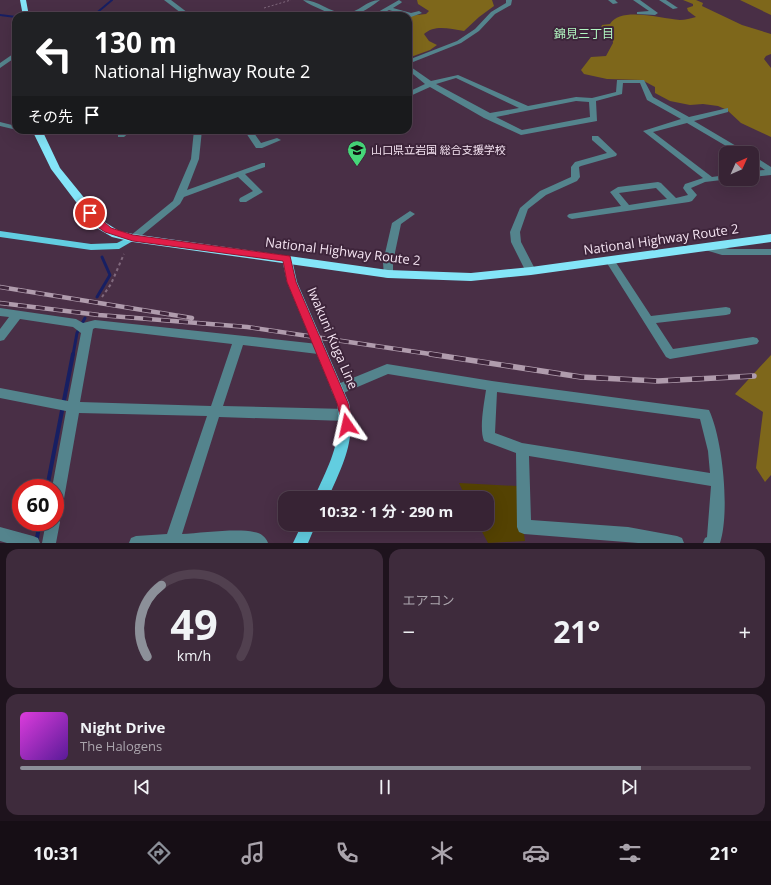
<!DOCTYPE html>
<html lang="ja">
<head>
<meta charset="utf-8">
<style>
	body { margin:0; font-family:"Open Sans","Noto Sans JP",sans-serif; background:#3e2b3c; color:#f1f3f6; height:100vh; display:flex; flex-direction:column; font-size:15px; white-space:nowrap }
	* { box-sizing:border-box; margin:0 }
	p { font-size:13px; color:#aaa4ac }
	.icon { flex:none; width:22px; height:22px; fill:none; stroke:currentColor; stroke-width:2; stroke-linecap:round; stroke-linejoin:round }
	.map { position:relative; height:543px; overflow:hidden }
	.sheet { display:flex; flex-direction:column; gap:6px; padding:6px; background:#1e131d; flex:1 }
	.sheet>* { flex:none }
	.hud { position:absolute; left:12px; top:12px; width:400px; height:122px; border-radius:12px; box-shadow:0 4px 16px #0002,0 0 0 1px #51404f; background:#202124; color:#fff; overflow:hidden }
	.needle { width:26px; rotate:45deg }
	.fabs { position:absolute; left:719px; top:146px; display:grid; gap:8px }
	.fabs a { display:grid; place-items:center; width:40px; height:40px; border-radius:8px; background:#372334; box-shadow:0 4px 16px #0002,0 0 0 1px #51404f; font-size:20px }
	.speed { position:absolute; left:12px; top:479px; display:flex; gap:8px; font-size:20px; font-weight:700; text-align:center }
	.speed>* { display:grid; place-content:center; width:52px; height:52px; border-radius:50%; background:#372334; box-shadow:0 4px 16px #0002,0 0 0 1px #51404f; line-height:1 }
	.speed .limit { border:6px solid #d22; background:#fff; color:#111 }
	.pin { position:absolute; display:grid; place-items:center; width:34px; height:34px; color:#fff; margin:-17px; border:2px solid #fff; border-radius:50%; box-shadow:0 1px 4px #0007 }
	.me { position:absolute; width:44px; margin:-22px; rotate:349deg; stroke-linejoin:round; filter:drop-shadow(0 0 3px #0008) }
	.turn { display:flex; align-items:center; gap:14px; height:84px; padding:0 16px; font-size:18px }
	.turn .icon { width:52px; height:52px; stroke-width:2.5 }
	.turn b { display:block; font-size:28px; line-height:34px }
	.then { display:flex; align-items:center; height:38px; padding:0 16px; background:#0003; gap:8px; font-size:15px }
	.big { font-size:30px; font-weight:700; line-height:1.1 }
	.sheet .tile { flex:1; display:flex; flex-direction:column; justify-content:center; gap:6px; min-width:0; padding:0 14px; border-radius:12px; background:#3e2b3c }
	.sheet .dial { align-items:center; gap:0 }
	.dial svg { height:104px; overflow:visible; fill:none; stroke:#51404f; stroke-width:7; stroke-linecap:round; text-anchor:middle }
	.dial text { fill:#f1f3f6; stroke:none }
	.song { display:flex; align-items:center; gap:12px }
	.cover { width:48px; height:48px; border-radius:6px; background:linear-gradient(135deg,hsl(300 70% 55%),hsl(270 70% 35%)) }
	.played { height:4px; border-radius:2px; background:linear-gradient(90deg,#8c9099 85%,#51404f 85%) }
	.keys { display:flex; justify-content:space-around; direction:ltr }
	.heat { display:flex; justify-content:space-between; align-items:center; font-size:22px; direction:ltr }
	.sheet .tiles { flex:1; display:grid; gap:6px; grid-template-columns:1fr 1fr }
	.tile:last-child { grid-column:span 2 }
	.trip { position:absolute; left:278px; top:491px; width:216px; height:40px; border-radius:12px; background:#372334; box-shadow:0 4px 16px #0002,0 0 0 1px #51404f; font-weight:700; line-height:40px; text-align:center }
	.tab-bar { display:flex; height:64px; justify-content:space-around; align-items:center; background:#160e15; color:#aaa4ac }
	.tab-bar .icon { width:28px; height:28px }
	.tab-bar .active { color:#8c9099 }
	.tab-bar b { font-size:18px; color:#f1f3f6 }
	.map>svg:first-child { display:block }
</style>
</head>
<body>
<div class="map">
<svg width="771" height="543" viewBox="0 0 771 543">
	<rect width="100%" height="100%" fill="#492f46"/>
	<!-- green -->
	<path fill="#544202" d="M459,483L517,486L525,541L488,543L478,524H487V498H466Z"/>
	<!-- forest -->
	<path fill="#7e671b" d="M417,0H492L494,6L479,17L464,31C450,29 435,24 424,34L429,41L437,45L430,50L408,58V16L426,14L429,11L418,4Z
		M683,0H696L703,3L702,6L742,25L771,34V54L766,56L764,59L771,68V137L741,123L727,110L718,106L703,104L690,105L670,101L655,93V87L642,80L607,79L584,74L581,70L591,57L606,56L613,43L612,33L601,28L602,25L610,24C621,6 662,19 680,20C685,20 691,18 696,17L688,11L687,8L693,6V4Z
		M740,0H771V15Z
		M771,355V475L765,482L756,468L763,412L735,394Z"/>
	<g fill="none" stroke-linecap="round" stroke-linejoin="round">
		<!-- stream-far2 -->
		<path stroke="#171f63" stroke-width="2" d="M0,15L16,17
			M93,16L112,0"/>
		<!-- stream-far1 -->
		<path stroke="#171f63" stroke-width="3" d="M97,297L110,275L102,257
			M73,355L77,333L85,318"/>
		<!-- stream -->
		<path stroke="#171f63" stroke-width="4" d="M47,488L73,354
			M36,543L40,522"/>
		<!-- path-far1 -->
		<path stroke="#80697d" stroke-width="1" stroke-dasharray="2 2" stroke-linecap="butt" d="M264,8L291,0
			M195,13L209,16
			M234,16L246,13"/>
		<!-- path -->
		<path stroke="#80697d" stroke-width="2" stroke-dasharray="3 3" stroke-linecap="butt" d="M102,297L111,284L124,254"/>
		<!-- minor -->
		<path fill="#54848d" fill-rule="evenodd" d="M164,0H171L192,16H185Z
			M303,0C318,0 330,13 345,13C359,13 366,0 380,0C357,17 347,22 320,9C314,6 308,4 303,0Z
			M399,0L402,2L401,3L393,8L411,13L419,11L422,13L411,17L389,10L378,16H371Z
			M506,0H512L511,5L495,14L479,31L461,43L408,64V60L457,41L475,29L491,12L506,3Z
			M608,0H615L618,3L613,4Z
			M633,0H640L658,13L655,15L637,14V12L649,11Z
			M659,0H666L678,8L673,9Z
			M261,12L267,16H249L250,15Z
			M164,14L169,15L170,16H161Z
			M16,52V57L0,68V63Z
			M408,65L431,81L458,75L528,106L576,97L592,98L616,92L617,80H644L653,97L689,117L728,108V112L694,121L748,153H738L687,123L653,132L712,177L726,175V179H730L705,182L691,188L697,195L692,201L689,202L572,219L569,218L567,216L569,214L621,206L610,192L618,187L658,182L661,183L676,198L688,195L683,188L685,184L703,178L643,131L681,119L647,100L640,83H623L622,94L596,101L597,121L521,135L484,118L430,87L408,97V92L425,84L408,70ZM456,78L519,108L490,113L436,84ZM576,101L589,102L590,117L522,130L496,117ZM656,188L667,199L629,205L619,193Z
			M0,122L16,126L17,130L0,126Z
			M21,130H33L43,134L39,136Z
			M123,130H132L124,137H118V133Z
			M194,130H202L199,159L187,190L262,163H265V167L245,174L263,192L246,202H240L239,200L240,198L253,191L238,177L184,197L180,204L136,240H130L128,238L130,236L173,201L191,159Z
			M244,130H252L261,143L277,138L281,140L262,148H256Z
			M312,130H320L321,131L317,133Z
			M592,136H598L617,154L616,156L581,166L579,167L580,177L577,181L546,195L528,209L520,232L521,242L536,271L535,274H527L511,242L510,232L520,208L540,191L571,177V167L575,162L607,153L592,140Z
			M752,155L771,167V175L752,177V171L765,170L752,161Z
			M410,211L415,214L401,224L393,262V274L388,278L384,277L383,262L392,223Z
			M705,244L730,249H771V255H722L702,249L700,247L702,245Z
			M610,257L613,258L651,316L726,307L730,308L731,311L730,314L726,315L656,323L673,349L753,337L757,338L759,341L757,344L670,359L666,357L605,260Z
			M0,308L76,319L83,323L95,320L318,344L322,346L324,349L322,352L318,354L243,345L223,406L346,409L350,411L352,415L350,419L346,421L219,417L182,534C201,533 237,528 254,532C261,533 266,537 268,543H129L131,538L136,536L167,534L207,416L79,413L62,510L60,515L56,516L60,522L56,543H42L46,522H55V488H52L66,411L0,398V388L68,401L81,333L73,327L20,319L4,340L0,341V329L9,317L0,316ZM95,328L232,344L211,406L80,402L93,329Z
			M387,364L492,381L709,410C723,440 730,512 720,543H703L705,538L707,537L711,486L529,456L531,520L628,527L677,536L682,538L684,543H638L524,534L519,532L517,527L516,453L484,441C479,429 484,404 486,390L388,374L341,394L337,395L333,394L331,390L333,386ZM497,392L700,419L708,451L710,473L522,443L495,433Z
			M0,527L33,536L38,538L40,543H7L0,541Z"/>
		<!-- major -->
		<path fill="#62cde0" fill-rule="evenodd" d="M0,231L91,244L117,243L133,235L138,238L119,249L91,250L0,237Z
			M287,256L292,259L297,282L349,403C356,440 343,465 328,498H314C329,464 343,442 337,403L287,282L282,259Z
			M302,524H316L308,543H293Z"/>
		<!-- highway -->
		<path fill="#84e5f8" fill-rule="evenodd" d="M20,0H26L29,16H23Z
			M32,130H42L60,168L103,221L119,231L133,234L388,270L471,273L531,267L771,234V242L531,275L471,281L388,278L133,242L112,237L95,227L51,169Z"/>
		<defs>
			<path id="rail-far1" d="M0,287L192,318
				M0,303L99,315L247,327L437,355"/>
			<path id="rail" d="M430,354L581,377L658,381L754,376"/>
		</defs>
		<!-- rail-far1 casing -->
		<use href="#rail-far1" stroke="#b09cad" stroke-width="4.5"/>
		<!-- rail casing -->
		<use href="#rail" stroke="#b09cad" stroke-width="5.5"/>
		<!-- rail-far1 -->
		<use href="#rail-far1" stroke="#3e253b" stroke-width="3" stroke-dasharray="9" stroke-linecap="butt"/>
		<!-- rail -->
		<use href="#rail" stroke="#3e253b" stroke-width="4" stroke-dasharray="12" stroke-linecap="butt"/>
	</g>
	<!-- route -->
	<path fill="#e11d48" stroke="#92132f" d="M90,210L111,228L133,235L290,256L296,282L348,403L353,425L351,428L347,430L343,428L337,403L287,282L283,261L133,241L105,232L96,226L86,213Z"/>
	<!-- icons -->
	<defs>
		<symbol id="school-pin" viewBox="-11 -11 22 30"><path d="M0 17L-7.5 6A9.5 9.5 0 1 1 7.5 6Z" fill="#46d779" stroke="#3e253b"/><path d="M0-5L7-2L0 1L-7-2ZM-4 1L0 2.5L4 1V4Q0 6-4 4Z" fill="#111"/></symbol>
	</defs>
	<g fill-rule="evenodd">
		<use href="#school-pin" x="346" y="139" width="22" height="30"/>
	</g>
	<g text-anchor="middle" stroke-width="4" stroke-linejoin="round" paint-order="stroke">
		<!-- far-poi labels -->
		<g font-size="11" fill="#f5e4f2" stroke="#3e253b" text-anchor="start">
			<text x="371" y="154">山口県立岩国 総合支援学校</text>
		</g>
		<!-- far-neighbourhood labels -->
		<g font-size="12" fill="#b1f6c1" stroke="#3e253b">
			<text x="584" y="38">錦見三丁目</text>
		</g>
		<!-- street labels -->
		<g font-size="13" fill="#f5e4f2" stroke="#3e253b">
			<text transform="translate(661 239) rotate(-8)" y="5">National Highway Route 2</text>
			<text transform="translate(343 251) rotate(7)" y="5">National Highway Route 2</text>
			<text transform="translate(333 338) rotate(67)" y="5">Iwakuni Kuga Line</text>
		</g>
	</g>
</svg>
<div class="fabs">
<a><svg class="needle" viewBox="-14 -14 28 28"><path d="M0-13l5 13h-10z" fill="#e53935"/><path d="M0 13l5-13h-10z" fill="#aaa4ac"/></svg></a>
</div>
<div class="speed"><div class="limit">60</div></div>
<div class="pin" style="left:90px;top:213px;background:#d93025"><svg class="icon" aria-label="arrive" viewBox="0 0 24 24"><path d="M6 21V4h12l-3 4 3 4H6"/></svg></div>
<svg class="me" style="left:347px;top:425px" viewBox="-20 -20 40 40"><path d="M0-17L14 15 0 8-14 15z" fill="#e11d48" stroke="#fff" stroke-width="4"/></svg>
<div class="trip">10:32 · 1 分 · 290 m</div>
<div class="hud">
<div class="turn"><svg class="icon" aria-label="left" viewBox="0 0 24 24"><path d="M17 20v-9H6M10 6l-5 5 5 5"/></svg><div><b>130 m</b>National Highway Route 2</div></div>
<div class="then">その先<svg class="icon" aria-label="arrive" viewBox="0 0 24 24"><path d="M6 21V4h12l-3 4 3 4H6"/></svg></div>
</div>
</div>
<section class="sheet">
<div class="tiles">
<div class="tile dial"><svg viewBox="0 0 100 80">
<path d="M14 69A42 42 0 1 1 86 69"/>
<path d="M14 69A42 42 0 0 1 25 14" stroke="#8c9099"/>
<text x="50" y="56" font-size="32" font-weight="700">49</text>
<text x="50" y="72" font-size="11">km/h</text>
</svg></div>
<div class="tile"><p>エアコン</p>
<div class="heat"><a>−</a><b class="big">21°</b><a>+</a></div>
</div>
<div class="tile">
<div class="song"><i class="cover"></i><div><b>Night Drive</b><p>The Halogens</p></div></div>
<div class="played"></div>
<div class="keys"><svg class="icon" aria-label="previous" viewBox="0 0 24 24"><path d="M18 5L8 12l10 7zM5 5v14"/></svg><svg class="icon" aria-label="pause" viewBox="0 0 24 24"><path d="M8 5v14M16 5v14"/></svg><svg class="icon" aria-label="next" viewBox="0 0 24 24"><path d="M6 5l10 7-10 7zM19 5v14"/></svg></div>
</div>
</div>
</section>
<nav class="tab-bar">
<b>10:31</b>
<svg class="icon active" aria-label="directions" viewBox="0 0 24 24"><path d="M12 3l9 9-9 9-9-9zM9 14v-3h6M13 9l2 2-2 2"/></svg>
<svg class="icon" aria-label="music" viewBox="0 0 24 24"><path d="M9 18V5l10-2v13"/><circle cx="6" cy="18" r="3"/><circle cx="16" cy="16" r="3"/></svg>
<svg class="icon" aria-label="phone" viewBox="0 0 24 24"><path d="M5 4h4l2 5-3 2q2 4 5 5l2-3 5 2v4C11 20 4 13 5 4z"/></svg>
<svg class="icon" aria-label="climate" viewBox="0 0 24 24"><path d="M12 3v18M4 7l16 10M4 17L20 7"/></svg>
<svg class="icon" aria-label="car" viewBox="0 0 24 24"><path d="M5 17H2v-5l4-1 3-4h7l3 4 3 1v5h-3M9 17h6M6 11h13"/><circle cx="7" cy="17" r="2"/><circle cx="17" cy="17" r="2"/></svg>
<svg class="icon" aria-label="filters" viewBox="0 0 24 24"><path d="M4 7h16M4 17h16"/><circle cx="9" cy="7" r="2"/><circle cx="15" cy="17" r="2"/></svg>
<b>21°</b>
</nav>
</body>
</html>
